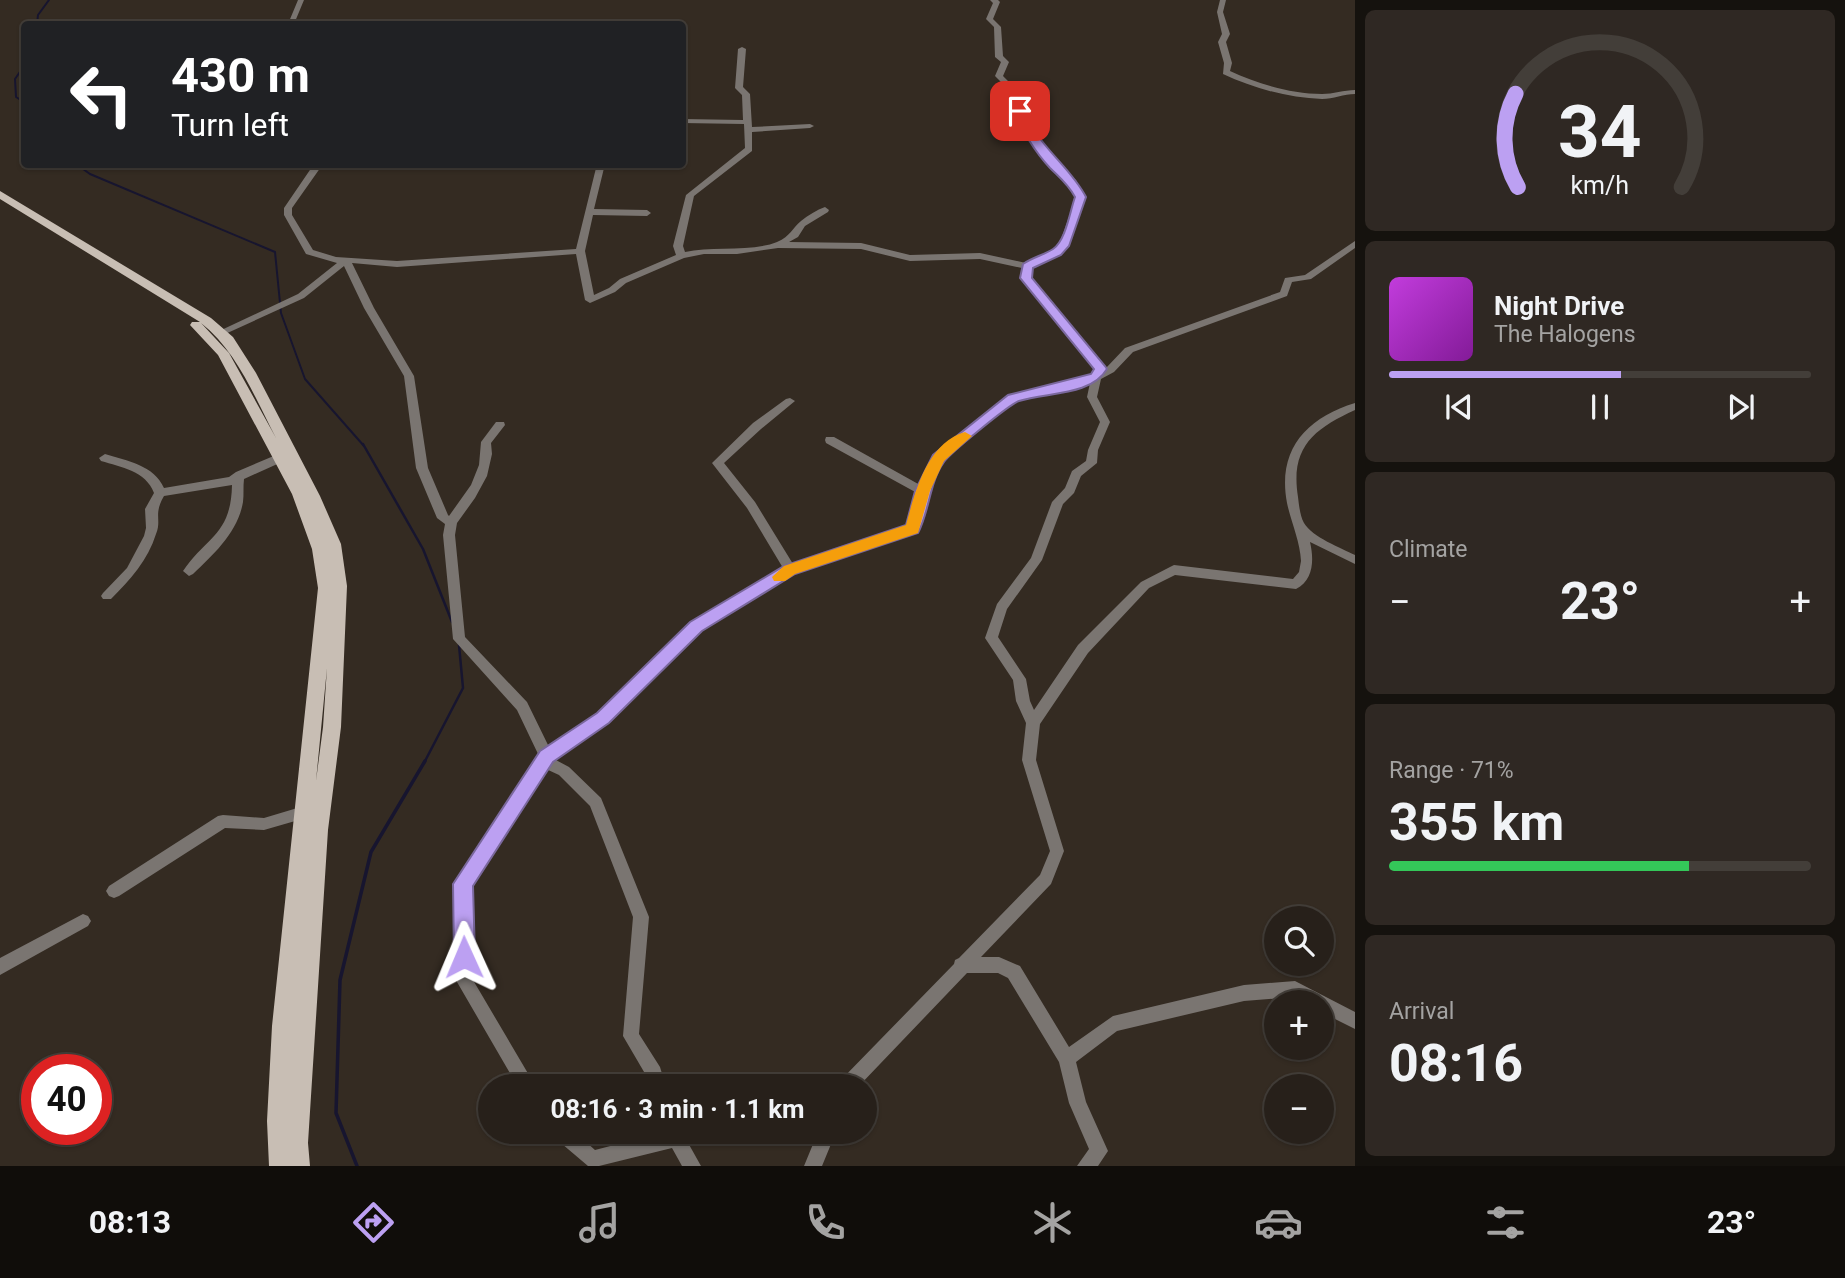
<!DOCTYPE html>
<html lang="en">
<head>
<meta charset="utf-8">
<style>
	body { margin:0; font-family:Roboto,sans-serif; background:#2f2823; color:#f1f3f6; height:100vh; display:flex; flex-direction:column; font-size:26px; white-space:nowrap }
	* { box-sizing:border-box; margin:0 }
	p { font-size:23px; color:#a4a3a2 }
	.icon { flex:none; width:38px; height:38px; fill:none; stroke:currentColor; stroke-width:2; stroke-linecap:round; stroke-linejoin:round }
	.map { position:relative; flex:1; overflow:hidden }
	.panel { display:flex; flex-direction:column; gap:10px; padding:10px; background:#15120e; width:490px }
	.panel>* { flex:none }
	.banner { position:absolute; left:21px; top:21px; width:665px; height:147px; border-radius:7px; box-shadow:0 2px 5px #0004,0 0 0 2px #433e39; background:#202124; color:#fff; overflow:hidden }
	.buttons { position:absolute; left:1264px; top:906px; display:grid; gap:14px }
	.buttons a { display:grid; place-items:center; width:70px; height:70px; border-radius:50%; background:#27201a; box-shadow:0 2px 5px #0004,0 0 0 2px #433e39; font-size:35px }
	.speed { position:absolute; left:21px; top:1054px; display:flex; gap:14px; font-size:35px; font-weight:700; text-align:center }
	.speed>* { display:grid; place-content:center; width:91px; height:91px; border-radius:50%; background:#27201a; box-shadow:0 2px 5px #0004,0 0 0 2px #433e39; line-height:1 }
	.speed .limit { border:10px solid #d22; background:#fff; color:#111 }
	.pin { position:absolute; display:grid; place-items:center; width:60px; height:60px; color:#fff; margin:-30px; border-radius:14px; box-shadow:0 4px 10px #0006 }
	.me { position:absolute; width:77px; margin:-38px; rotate:359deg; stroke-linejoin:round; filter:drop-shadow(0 0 5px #0008) }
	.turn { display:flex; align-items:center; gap:24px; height:147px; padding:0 35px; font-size:32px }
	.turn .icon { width:91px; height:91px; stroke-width:2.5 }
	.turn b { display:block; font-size:49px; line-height:60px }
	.big { font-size:52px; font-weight:700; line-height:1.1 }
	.panel .card { flex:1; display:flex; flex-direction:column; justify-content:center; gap:10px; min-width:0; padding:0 24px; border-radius:10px; background:#2f2823 }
	.panel .dial { align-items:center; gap:0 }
	.dial svg { height:182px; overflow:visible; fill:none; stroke:#433e39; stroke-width:7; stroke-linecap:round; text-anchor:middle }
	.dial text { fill:#f1f3f6; stroke:none }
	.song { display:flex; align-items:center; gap:21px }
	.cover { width:84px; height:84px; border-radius:10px; background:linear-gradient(135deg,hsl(290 70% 55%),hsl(290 70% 35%)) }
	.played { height:7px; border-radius:4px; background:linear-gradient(90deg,#bca0f2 55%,#433e39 55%) }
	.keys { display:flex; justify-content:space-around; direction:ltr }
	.heat { display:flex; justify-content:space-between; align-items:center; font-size:38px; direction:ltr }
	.charge { height:10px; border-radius:5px; background:linear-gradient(90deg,#34c759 71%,#433e39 0) }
	.trip { position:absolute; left:478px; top:1074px; width:399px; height:70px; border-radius:35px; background:#27201a; box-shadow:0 2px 5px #0004,0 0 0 2px #433e39; font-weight:700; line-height:70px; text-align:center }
	.menu { display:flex; height:112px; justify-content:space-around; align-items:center; background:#100d0a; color:#a4a3a2 }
	.menu .icon { width:49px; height:49px }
	.menu .selected { color:#bca0f2 }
	.menu b { font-size:32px; color:#f1f3f6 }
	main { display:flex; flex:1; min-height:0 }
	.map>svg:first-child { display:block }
</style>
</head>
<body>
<main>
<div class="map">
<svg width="1355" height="1166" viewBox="0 0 1355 1166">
	<rect width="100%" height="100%" fill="#342b22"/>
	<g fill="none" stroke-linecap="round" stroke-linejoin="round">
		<!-- stream-far2 -->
		<path stroke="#17152f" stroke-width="2" d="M37,24L38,15L49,0
			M24,66L15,79L16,97L24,102
			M76,164L90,174L275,252L281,313L305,379L364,446"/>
		<!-- stream-far1 -->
		<path stroke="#17152f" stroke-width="2.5" d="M363,444L423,549L452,622
			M424,763L463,688L459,645"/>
		<!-- stream -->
		<path stroke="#17152f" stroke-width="3.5" d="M357,1166L336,1113L340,980L371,852L425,761"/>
		<!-- minor -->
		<path fill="#7a7571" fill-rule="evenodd" d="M298,0H304L294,24H288Z
			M990,0H998L1000,2L993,19L1001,27L1003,56L1009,62L1003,76L1012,85L1028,122L1055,161L1076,180L1084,197C1077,215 1076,243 1058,255C1050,260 1040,262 1032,267L1031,278L1106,368L1125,348L1280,292L1285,278L1305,275L1355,241V248L1311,279L1292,282L1287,296L1133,352L1114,372L1101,379L1097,397L1110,422L1098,450L1097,463L1081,476L1074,493L1063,504L1042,560L1007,609L998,637L1026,679L1030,701L1034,710L1078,645L1141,582L1170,567L1174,565L1293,579L1299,572L1301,561C1300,541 1291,522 1287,503C1277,450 1306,418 1355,403V410C1314,429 1290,447 1298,497C1299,505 1300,516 1304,523C1312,537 1341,548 1355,555V564L1310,542C1314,559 1314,580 1296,589L1175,575L1149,588L1088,653L1040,724L1036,760L1064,851L1051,884L981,957H999L1020,966L1069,1047L1113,1016L1244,985L1295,981L1355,1012V1029L1321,1012V1003H1304L1294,997L1244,1001L1117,1031L1076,1062L1086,1102L1108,1151L1098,1166H1077L1089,1149L1069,1103L1059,1062L1008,978L998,973H967L858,1087H838L840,1081L954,964L955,960L959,958L1040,875L1050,851L1022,760L1026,723L1016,701L1013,680L985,638L997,604L1031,558L1052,502L1065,488L1072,471L1086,461L1088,450L1100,422L1087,397L1090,383L1015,401L943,460L929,491L917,532L794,573L700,629L608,722L554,759L569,767L601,798L649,917L639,1034L660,1067L666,1087H649L647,1077L623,1036L633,917L590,806L559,775L546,769L471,885L473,980L536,1087H518L457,982L455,884L539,756L517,710L453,639L443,535L445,524L437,518L416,468L404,376L364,308L344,266L304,298L223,335H217L215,333L298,294L337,263L306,254L284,215V208L314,164H323L292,208V215L313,250L336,257L397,261L576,249L597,164H605L594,209L647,210L651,213L647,216L593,215L585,251L594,295L609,288L620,279L676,255L673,246L686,195L745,148L744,124L682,123V119L743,120L742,95L735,88L738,49L742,47L746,49L743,87L750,94L752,127L810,124L814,126L810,128L752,132V151L694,196L683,246L685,252C712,246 753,252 777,242C791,236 792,228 801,221C808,215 817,210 825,207L829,210L828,212L805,226L798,237L789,242L861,243L910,255L980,253L1026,263L1052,251L1059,245L1076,197L1069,183L1049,165L1020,122L1005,86L995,76L1001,62L995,57L994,27L986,19L993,3ZM778,248L861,249L910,261L980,259L1022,268L1023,280L1096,369L1092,375L1071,382L1008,396L934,455L920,485L834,437H826L825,440L826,443L917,493L908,526L793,564L755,502L724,463L761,429L795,401L790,398L786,399L753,423L712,463L747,508L783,568L692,623L598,714L549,747L527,702L465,637L455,535L457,523L475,498L487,476L492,454L491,443L505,425L504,422H496L481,442L479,465L471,485L449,516L448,515L428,468L414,376L374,308L352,263L397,267L576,254L585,300L590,303L615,292L626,283L684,258L704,254H737Z
			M1220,0H1226L1223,12L1230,34L1226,42L1232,63L1230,71C1258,84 1291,94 1322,94C1333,94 1344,90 1355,90V94C1344,94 1333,99 1322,99C1288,98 1253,88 1223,74L1224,63L1218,42L1222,34L1217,12Z
			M105,454C127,461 154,465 164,488L229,477L236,472L276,455L280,454L286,458L284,461L244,479C243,487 244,494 243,502C238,532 214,554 193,574L189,576L183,571C207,536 231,535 232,485L164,496C153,515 162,519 156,534C148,560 130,580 111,599H103L101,596L103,593L127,568L144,536L146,528L145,509L154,493C146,471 121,467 101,461L99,458Z
			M304,806L309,807L311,812L309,817L264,830L225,828L119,896L114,898L109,896L106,891L109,886L218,816L223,815L264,818Z
			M83,914L88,916L91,921L88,926L0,975V958Z
			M552,1132H575L595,1150L664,1132H682L701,1166H682L672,1148L599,1166H588L555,1138Z
			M818,1132H836L822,1166H804Z"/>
		<!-- major -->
		<path fill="#c8beb4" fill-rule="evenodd" d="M0,191L211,318L233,337L256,373L320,496L341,544L347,586L341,727L328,830L308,1143L310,1166H269L267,1121L272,1026L318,588L312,549L292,494L218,355L190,325L192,322H200L0,199ZM201,323C237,351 255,398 276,438L229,353ZM327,668L323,727L316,781Z"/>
	</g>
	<!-- route -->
	<path fill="#bca0f2" stroke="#7a689d" stroke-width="2" d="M1020,108L1025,111C1037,146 1070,166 1086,197L1069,246L1061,255L1033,268L1032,278L1105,366L1107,369C1091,396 1047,392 1019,401C1010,404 950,453 944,462C929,483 930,510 918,533L795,574L702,631L609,723L553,762L473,886L475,957L472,964L464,967L457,964L454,957L453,884L540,751L597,713L690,622L784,566L906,525L915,491L933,455L1008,395L1091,374L1094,369L1020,278L1023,264C1033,257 1044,255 1053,249C1066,240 1070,211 1075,197C1068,184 1060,178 1050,168C1036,153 1021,130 1015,111Z"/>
	<!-- slow -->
	<path fill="#f59e0b" d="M965,432L972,436L944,461L930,491L918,533L795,574L785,581H774L772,577L784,566L906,525C915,492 927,443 965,432Z"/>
</svg>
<div class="buttons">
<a><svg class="icon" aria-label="search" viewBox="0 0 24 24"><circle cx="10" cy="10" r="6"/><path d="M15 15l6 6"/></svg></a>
<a>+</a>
<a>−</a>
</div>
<div class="speed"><div class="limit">40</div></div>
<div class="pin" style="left:1020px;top:111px;background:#d93025"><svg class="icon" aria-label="arrive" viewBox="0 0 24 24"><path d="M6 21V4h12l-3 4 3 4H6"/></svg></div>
<svg class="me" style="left:464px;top:957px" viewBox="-20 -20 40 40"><path d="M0-17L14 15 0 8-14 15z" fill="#bca0f2" stroke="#fff" stroke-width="4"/></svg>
<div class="trip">08:16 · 3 min · 1.1 km</div>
<div class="banner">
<div class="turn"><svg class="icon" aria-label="left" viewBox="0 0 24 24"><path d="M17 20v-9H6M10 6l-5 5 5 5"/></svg><div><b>430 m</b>Turn left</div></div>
</div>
</div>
<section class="panel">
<div class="card dial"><svg viewBox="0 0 100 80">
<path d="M14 69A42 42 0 1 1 86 69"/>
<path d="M14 69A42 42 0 0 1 13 28" stroke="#bca0f2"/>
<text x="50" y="56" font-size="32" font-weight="700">34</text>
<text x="50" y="72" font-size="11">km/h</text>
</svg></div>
<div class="card">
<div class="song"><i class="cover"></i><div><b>Night Drive</b><p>The Halogens</p></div></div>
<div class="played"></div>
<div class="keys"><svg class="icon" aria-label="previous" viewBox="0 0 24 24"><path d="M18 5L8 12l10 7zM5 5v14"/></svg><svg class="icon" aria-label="pause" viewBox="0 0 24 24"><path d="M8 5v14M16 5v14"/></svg><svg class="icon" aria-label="next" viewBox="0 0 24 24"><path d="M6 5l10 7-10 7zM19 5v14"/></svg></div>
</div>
<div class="card"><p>Climate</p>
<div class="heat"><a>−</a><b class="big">23°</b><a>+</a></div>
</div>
<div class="card"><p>Range · 71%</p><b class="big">355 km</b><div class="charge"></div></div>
<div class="card"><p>Arrival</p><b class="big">08:16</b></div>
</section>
</main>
<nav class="menu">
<b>08:13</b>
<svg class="icon selected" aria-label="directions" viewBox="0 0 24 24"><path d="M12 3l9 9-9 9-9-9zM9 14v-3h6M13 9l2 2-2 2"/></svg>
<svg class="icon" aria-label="music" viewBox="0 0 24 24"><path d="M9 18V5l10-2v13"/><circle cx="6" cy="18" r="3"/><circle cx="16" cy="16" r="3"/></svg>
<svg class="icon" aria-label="phone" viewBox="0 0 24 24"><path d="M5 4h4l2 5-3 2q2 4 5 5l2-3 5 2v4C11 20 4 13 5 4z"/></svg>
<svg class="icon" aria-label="climate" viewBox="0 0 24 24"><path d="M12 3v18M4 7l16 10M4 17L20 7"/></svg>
<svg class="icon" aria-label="car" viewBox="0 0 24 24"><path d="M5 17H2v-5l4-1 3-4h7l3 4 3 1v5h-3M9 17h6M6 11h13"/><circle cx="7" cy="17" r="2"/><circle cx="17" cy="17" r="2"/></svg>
<svg class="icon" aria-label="filters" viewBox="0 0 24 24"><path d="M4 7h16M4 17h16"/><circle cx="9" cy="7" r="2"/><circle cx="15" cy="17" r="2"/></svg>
<b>23°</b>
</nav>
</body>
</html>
